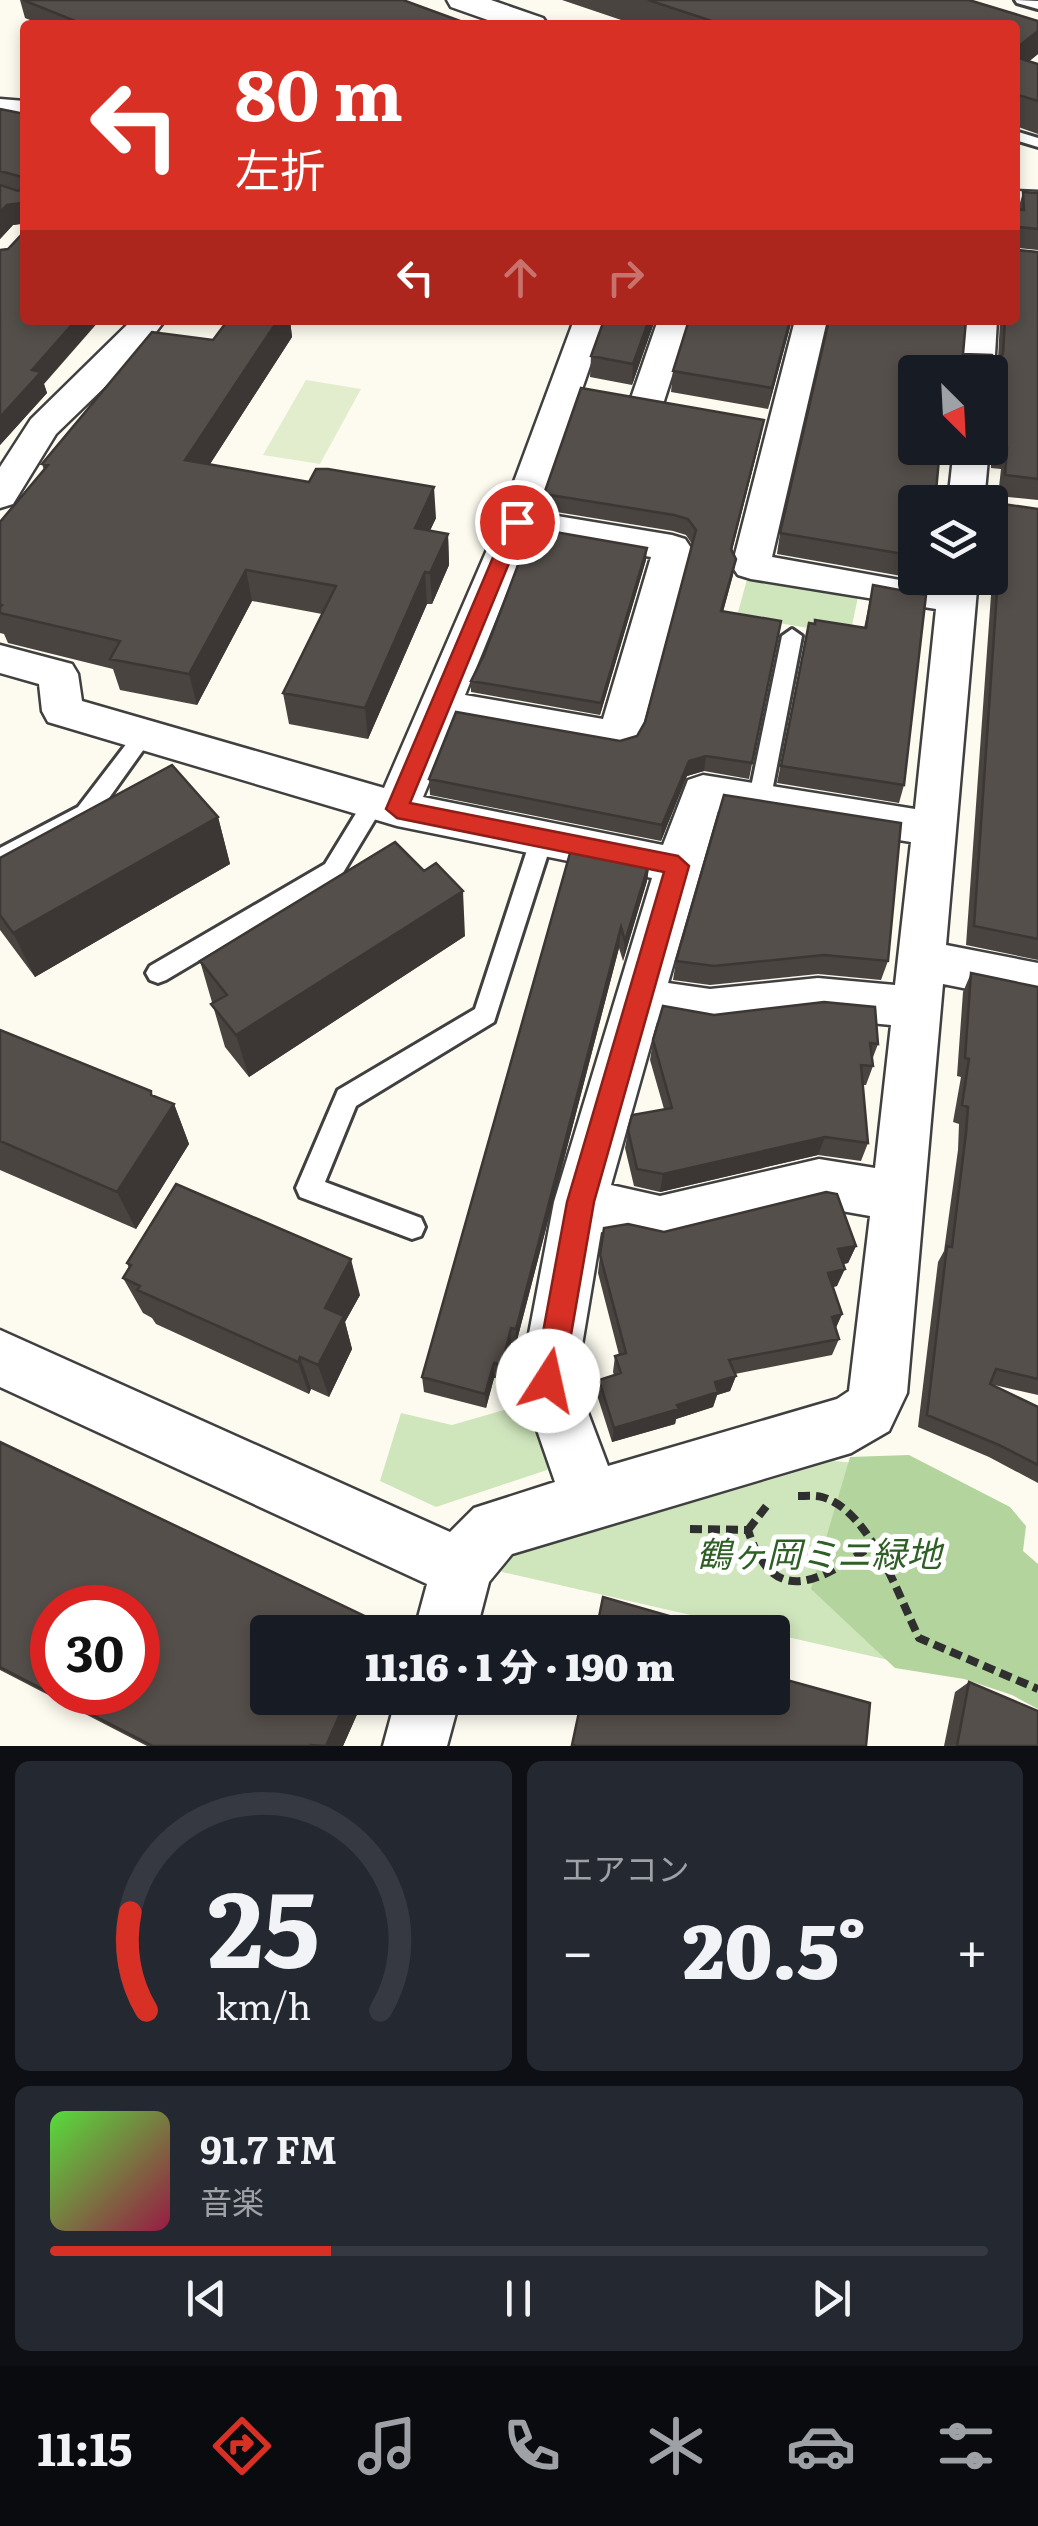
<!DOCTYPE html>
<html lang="ja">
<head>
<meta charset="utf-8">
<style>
	body { margin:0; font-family:Literata,"Noto Sans JP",serif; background:#242831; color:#f1f3f6; height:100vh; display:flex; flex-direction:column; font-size:38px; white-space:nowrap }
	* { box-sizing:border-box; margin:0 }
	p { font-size:32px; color:#9ea1a6 }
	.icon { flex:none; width:55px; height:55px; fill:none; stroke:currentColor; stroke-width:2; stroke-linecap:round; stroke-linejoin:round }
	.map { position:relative; height:1746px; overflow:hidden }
	.panel { display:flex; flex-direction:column; gap:15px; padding:15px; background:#0d0f14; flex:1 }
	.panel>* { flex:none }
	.hud { position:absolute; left:20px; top:20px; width:1000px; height:305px; border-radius:10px; box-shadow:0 5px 15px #0003; background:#d93025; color:#fff; overflow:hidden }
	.needle { width:65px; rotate:156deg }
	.controls { position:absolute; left:898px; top:355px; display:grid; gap:20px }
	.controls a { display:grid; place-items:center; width:110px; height:110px; border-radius:10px; background:#171b24; box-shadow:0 5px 15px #0003; font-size:50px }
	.speed { position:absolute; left:30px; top:1585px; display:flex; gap:20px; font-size:50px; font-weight:700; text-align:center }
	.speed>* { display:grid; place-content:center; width:130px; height:130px; border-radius:50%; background:#171b24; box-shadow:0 5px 15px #0003; line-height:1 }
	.speed .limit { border:15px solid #d22; background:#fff; color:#111 }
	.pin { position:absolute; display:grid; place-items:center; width:85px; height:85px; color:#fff; margin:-42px; border:5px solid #fff; border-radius:50%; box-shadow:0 2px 10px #0007 }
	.me { position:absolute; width:110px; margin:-55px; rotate:10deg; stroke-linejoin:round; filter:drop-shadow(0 0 8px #0008) }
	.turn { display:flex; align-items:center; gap:35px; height:210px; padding:0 50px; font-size:45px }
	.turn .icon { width:130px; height:130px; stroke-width:2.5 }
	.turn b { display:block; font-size:70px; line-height:85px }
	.lanes { display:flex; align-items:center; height:95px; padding:0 50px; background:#0003; justify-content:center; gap:50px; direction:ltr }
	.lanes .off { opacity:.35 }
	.big { font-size:75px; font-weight:800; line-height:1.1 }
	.panel .card { flex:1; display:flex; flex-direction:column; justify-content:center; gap:15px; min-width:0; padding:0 35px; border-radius:15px; background:#242831 }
	.panel .dial { align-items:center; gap:0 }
	.dial svg { height:260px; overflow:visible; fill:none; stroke:#363941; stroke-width:7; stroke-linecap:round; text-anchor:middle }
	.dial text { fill:#f1f3f6; stroke:none }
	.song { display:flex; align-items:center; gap:30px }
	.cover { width:120px; height:120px; border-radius:15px; background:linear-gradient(135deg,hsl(110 70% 55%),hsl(340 70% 35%)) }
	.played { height:10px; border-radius:5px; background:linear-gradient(90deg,#d93025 30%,#363941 30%) }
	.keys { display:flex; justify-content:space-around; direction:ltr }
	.heat { display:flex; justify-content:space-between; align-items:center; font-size:55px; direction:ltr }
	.panel .tiles { flex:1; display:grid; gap:15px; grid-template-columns:1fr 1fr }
	.card:last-child { grid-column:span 2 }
	.trip { position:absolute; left:250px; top:1615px; width:540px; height:100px; border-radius:10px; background:#171b24; box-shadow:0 5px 15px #0003; font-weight:800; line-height:100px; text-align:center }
	.menu { display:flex; height:160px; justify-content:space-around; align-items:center; background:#090b0e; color:#9ea1a6 }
	.menu .icon { width:70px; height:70px }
	.menu .active { color:#d93025 }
	.menu b { font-size:45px; color:#f1f3f6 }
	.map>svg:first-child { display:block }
</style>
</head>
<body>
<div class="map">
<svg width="1038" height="1746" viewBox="0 0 1038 1746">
	<rect width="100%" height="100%" fill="#fdfbef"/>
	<!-- green -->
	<path fill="#cfe5bc" d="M749,572L859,592L850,635L737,616Z
		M535,1401L551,1456L547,1470L436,1507L380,1481L401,1413L452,1425Z
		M834,1461L910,1468L906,1664L502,1572L504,1558Z"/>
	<!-- forest -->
	<path fill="#b3d49d" d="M909,1455L1010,1507L1026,1526L1023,1551L1038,1564V1709L1012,1695L964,1679L895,1668L811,1589L850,1457Z"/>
	<!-- pitch -->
	<path fill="#e1edcd" d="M306,380L361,389L320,464L263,455Z"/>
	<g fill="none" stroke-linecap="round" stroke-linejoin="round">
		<defs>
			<path id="service" d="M1015,0L1038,1V9L1017,3Z
				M1015,131L1038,138V147L1015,140Z
				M792,629L802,636L770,802L759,810L748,802L782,636Z
				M144,727L154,735L94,819L0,867V848L78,807L137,730Z
				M374,795L385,803L341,876L166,980L158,983L150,980L146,973L150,966L325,864L366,797Z
				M542,829L550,832L553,838L494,1022L356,1106L325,1182L421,1218L425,1227L421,1236L412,1239L300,1197L296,1188L338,1090L475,1009L531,838L534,832Z"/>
			<path id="minor" d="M0,99L25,101V117L0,115Z
				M1015,191L1038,192V210L1015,209Z
				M132,320H165L141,352L56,434L13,504L0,508V467L31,419Z
				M574,320H606L539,513L672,535L685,539L691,548L640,737L634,748L619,753L454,723L423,797L663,845L688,780L703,775L915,809L936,609L751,579L738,575L732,566L795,320H827L772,557L939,587L940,578H978L946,945L1038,963V1003L943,984L907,1393L889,1431L851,1453L512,1554L489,1582L476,1632H414L427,1584L0,1387V1330L450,1532L474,1508L555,1482L520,1381L554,1202L652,878L397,826L48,722L42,711L39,684L0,673V645L72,664L78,674L82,701L384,788L499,522ZM530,536L651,557L603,719L465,695ZM718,811L911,842L895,985L818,978L710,989L668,983ZM818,1018L891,1025L875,1168L819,1159L660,1196L611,1185L657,1022L710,1031ZM819,1207L870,1216L849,1391L837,1399L608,1466L576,1381L601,1232L660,1246Z
				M658,320H690L664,401L659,408L647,411L635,408L630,401Z
				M965,320H997L994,372L990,377V372H960Z
				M954,448H989L984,502H948Z
				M396,1698H460L447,1746H383Z"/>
			<path id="tertiary" d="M447,0H491L543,18L548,25H502L451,7Z"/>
		</defs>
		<!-- service casing -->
		<use href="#service" stroke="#404040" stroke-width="6"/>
		<!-- minor casing -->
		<use href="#minor" stroke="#404040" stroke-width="5"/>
		<!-- tertiary casing -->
		<use href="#tertiary" stroke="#404040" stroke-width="5"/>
		<!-- path -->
		<path stroke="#2f2f2f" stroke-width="8" stroke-dasharray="12 6" stroke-linecap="butt" d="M798,1496C805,1496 815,1495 822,1497C870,1510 899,1597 919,1638L1038,1689
			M690,1529L748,1530C774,1612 822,1579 873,1545
			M748,1530L768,1504"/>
		<!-- service -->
		<use href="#service" fill="#fff" fill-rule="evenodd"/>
		<!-- minor -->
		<use href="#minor" fill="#fff" fill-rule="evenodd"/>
		<!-- tertiary -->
		<use href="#tertiary" fill="#fff" fill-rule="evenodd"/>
	</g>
	<!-- wall -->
	<path fill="#494440" d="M20,0H403L471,25H42L25,18Z
		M562,0H969L1038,21V54L1029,61L1038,64V134L1015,126V25H636Z
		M0,109L25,114L44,384L47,393L0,445V250L8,249L22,234V224L13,225L0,239Z
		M1023,192L1038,193V250L1018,248V250L1038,252V500L998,496L1001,469L991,468L990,372L915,448H953L948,465L939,464L915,502V578H925L924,580L777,554L780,533L963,354L996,360L998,359L1000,320H1015L1018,210Z
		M228,320H290L292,337L210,464L436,518L430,530L448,534L449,565L432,604H427L368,739L289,724L283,693L322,614L252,601L197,705L120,690L113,669L8,643L4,634L0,633V522L44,470L42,464L213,340Z
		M655,320L632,385L590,377L591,356Z
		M792,320L768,409L671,392L673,371Z
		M761,436L732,551L736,559L733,575L723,611L781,621L749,779L704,771L687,776L661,841L430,795L429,779L620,741L637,736L645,722L692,544L686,535L673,531L544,510V494Z
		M1003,504L1038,509V960L966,945L996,525Z
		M646,560L600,715L471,692V681Z
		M873,585L904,785L899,803L777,783L809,623L864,628Z
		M724,795L888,961L881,980L818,974L710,985L673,980L676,961Z
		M218,817L230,864L35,977L0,930V858Z
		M650,860L647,881L623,961L619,948L516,1344L511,1343L502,1379L494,1378L486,1408L424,1392L422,1377Z
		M465,936L249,1077L225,1047L200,961Z
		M971,973L1038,987V1395L990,1384L1038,1407V1483L989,1457L918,1427L938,1262L944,1251L958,1150L959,1124L953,1122L961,1077L957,1076L963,992Z
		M0,1030L174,1104L189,1144L136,1229L0,1170Z
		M653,1040L878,1044L872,1060L873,1066L866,1085H863L868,1143L861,1161L818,1155L660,1192L634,1186L625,1148L628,1130L664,1109L650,1060Z
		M664,1232L856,1246L848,1263L843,1264L837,1286L833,1287L842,1314L836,1328L839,1339L832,1355L735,1374L736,1376L730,1391L717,1395L713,1407L676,1419L675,1424L612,1442L597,1395L599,1380L614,1375L613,1372L615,1356L619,1355L598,1273L600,1255Z
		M127,1263L360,1295L345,1322L352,1349L329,1397L311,1389L309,1394L156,1324L152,1318L143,1313L123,1278L129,1268Z
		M0,1442L363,1701L343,1746H147L0,1670Z
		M969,1682L1038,1746H944L955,1692Z"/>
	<!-- shaded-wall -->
	<path fill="#3c3734" d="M1038,31V54L1015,73V49Z
		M22,203L25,223L13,225L0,239V212L7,205Z
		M76,320H100L44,384L47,393L0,445V417L32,370Z
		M278,320H290L292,337L192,492L185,460Z
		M649,320H655L632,385L633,364Z
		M790,320H792L768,409L772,388Z
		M764,420L761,436L728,565L731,549Z
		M434,487L436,518L417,559L415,528Z
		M448,534L449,565L432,604L430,573Z
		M647,548L646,560L600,715L601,703Z
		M736,559L733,575L719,627L721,611Z
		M246,570L252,601L197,705L189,674Z
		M425,572L427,604L368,739L365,708Z
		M706,756L704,771L687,776L661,841L662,825L689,761Z
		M218,817L230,864L35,977L13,933Z
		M650,860L647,881L623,961L625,941Z
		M463,891L465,936L249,1077L236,1035Z
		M621,927L619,948L516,1344V1329Z
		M151,1091L163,1121L174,1104L189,1144L136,1229L117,1192Z
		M825,1137L818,1155L660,1192L663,1174Z
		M856,1246L848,1263L831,1267L838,1249Z
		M351,1259L360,1295L345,1322L352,1349L329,1397L318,1365L325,1308Z
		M845,1269L837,1286L821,1290L828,1273Z
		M842,1314L834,1331L832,1317Z
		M511,1328V1343L502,1379V1365Z
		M300,1357L311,1389L309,1394L298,1362Z
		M494,1363V1378L486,1408L485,1394Z
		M736,1376L730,1391L717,1395L713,1407L676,1419L675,1424L612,1442L614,1428L677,1405L715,1382Z
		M369,1618L375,1632H363Z
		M347,1698H361L363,1701L343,1746H326Z"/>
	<!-- building -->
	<path fill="#554f4b" stroke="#3c3734" stroke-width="2.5" fill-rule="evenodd" d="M23,0H403L471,25H85Z
		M648,0H969L1038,21V31L1015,49V25H724Z
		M1015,57L1038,64V101L1015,94Z
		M0,109L25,114V320H76L32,370L41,372L0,417V250L8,249L22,234V203L7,205L0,212V185L18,191L23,188L22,177L0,171Z
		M1023,192L1038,193V229L1018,227V250L1038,252V479L1005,475L1007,448L997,447V425L990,424V372H915V448H940L935,502H915V556L780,533L829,320H966L963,354L992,355L996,360L1003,354L1005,320H1015V209L1024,210Z
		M228,320H278L185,460L309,482L316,469H328L434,487L415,528L448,534L430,573L425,572L365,708L283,693L336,586L246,570L189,674L110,659L120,641L0,613V607L2,605L0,604V522L48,465L42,464L152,332L213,340Z
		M604,320H649L633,364L591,356Z
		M689,320H790L772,388L673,371Z
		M581,388L764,420L731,549L736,559L721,611L781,621L752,763L706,756L689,761L662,825L429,779L456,712L620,741L637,736L645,722L696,530L688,519L674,515L544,494Z
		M1003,504L1038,509V939L974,926Z
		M532,528L647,548L601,703L471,681L484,655Z
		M873,585L926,595L904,785L781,766L809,623L815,624V620L866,628Z
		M172,765L218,817L13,933L0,915V858Z
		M724,795L901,823L888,961L824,955L714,966L676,961Z
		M395,842L424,871L436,863L463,891L236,1035L211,1004L227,995L200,961Z
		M568,843L650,860L625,941L621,927L516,1329L511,1328L502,1365L494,1363L485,1394L422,1377L572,846L567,849Z
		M971,973L1038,987V1379L996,1369L990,1384L1038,1407V1465L999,1445L927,1415L947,1246L952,1247L966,1133L968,1107L962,1105L969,1059L965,1058Z
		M824,1002L875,1007L878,1044L870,1043L873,1066L861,1065L868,1143L825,1137L663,1174L637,1169L628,1130L632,1115L672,1108L653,1040L663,1006L714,1015Z
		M0,1030L151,1091V1095L174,1104L117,1192L0,1141Z
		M176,1184L351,1259L325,1308L344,1316L318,1365L300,1357L298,1362L137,1290L140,1286L123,1278L131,1265L127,1263Z
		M826,1192L837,1194L856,1246L838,1249L845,1269L828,1273L842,1314L832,1317L839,1339L729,1360L736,1376L715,1382L718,1392L677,1405L679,1409L614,1428L599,1380L621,1373L615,1356L626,1353L600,1255L604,1228L628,1224L664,1232Z
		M0,1442L369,1618L363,1632H268V1698H347L326,1746L311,1745V1746H153L0,1667ZM52,1608H138V1692H52Z
		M603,1597L687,1621L684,1632H596Z
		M772,1676L870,1703L866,1746H577L572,1745L582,1698H772Z
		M969,1682L1038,1711V1746H957Z"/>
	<!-- route -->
	<path fill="#d93025" stroke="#8d1f18" stroke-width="2.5" d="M517,516L526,522L410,803L678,856L689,866L594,1202L563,1381L558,1391L548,1395L538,1391L534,1381L567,1202L664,872L397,818L386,809L508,522Z"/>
	<g text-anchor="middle" stroke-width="10" stroke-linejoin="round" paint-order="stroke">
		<!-- near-park labels -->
		<g font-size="35" font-style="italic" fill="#2e5f24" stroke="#fff">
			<text x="819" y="1567">鶴ヶ岡ミニ緑地</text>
		</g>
	</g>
</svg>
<div class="controls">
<a><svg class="needle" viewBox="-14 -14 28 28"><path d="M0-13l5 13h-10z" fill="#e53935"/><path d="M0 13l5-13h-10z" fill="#9ea1a6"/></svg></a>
<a><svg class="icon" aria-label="layers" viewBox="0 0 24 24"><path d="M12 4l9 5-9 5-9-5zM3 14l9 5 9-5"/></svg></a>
</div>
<div class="speed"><div class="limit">30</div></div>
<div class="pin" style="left:517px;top:522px;background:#d93025"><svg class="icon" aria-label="arrive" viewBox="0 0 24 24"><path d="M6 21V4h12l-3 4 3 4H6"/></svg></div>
<svg class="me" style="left:548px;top:1381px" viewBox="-20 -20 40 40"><circle r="19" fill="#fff"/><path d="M0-13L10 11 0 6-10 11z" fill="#d93025"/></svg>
<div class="trip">11:16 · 1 分 · 190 m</div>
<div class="hud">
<div class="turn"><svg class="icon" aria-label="left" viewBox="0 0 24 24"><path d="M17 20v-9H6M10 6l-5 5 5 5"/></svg><div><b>80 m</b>左折</div></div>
<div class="lanes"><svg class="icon" aria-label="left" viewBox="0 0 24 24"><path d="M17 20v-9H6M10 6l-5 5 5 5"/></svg><svg class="icon off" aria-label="ahead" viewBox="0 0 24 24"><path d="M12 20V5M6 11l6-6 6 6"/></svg><svg class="icon off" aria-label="right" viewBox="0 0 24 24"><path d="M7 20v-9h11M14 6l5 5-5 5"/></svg></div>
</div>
</div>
<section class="panel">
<div class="tiles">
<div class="card dial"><svg viewBox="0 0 100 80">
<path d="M14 69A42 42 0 1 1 86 69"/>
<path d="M14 69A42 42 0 0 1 9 39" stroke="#d93025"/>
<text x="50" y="56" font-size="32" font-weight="700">25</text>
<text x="50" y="72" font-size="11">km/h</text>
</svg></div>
<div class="card"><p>エアコン</p>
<div class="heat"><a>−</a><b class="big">20.5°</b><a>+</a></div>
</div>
<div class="card">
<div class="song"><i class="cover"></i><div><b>91.7 FM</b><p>音楽</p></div></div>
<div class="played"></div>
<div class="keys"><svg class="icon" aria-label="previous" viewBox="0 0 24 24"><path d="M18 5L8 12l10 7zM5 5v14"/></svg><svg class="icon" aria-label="pause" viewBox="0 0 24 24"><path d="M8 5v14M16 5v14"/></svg><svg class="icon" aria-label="next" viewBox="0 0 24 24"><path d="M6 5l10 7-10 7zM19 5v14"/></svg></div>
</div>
</div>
</section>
<nav class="menu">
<b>11:15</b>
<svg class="icon active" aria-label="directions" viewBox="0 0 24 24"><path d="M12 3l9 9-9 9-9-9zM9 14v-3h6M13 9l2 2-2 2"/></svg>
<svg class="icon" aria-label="music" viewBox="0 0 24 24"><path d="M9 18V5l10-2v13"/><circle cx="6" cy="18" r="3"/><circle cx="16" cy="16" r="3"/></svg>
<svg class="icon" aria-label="phone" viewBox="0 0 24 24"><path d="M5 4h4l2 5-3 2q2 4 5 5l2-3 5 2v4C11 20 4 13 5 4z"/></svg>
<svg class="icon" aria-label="climate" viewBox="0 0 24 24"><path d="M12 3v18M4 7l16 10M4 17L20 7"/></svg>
<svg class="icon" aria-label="car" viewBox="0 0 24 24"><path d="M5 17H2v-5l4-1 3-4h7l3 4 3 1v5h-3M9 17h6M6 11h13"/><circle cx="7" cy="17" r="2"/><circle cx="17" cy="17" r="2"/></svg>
<svg class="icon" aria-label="filters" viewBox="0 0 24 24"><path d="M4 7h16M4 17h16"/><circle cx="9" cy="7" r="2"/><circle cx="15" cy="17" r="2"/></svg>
</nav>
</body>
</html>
